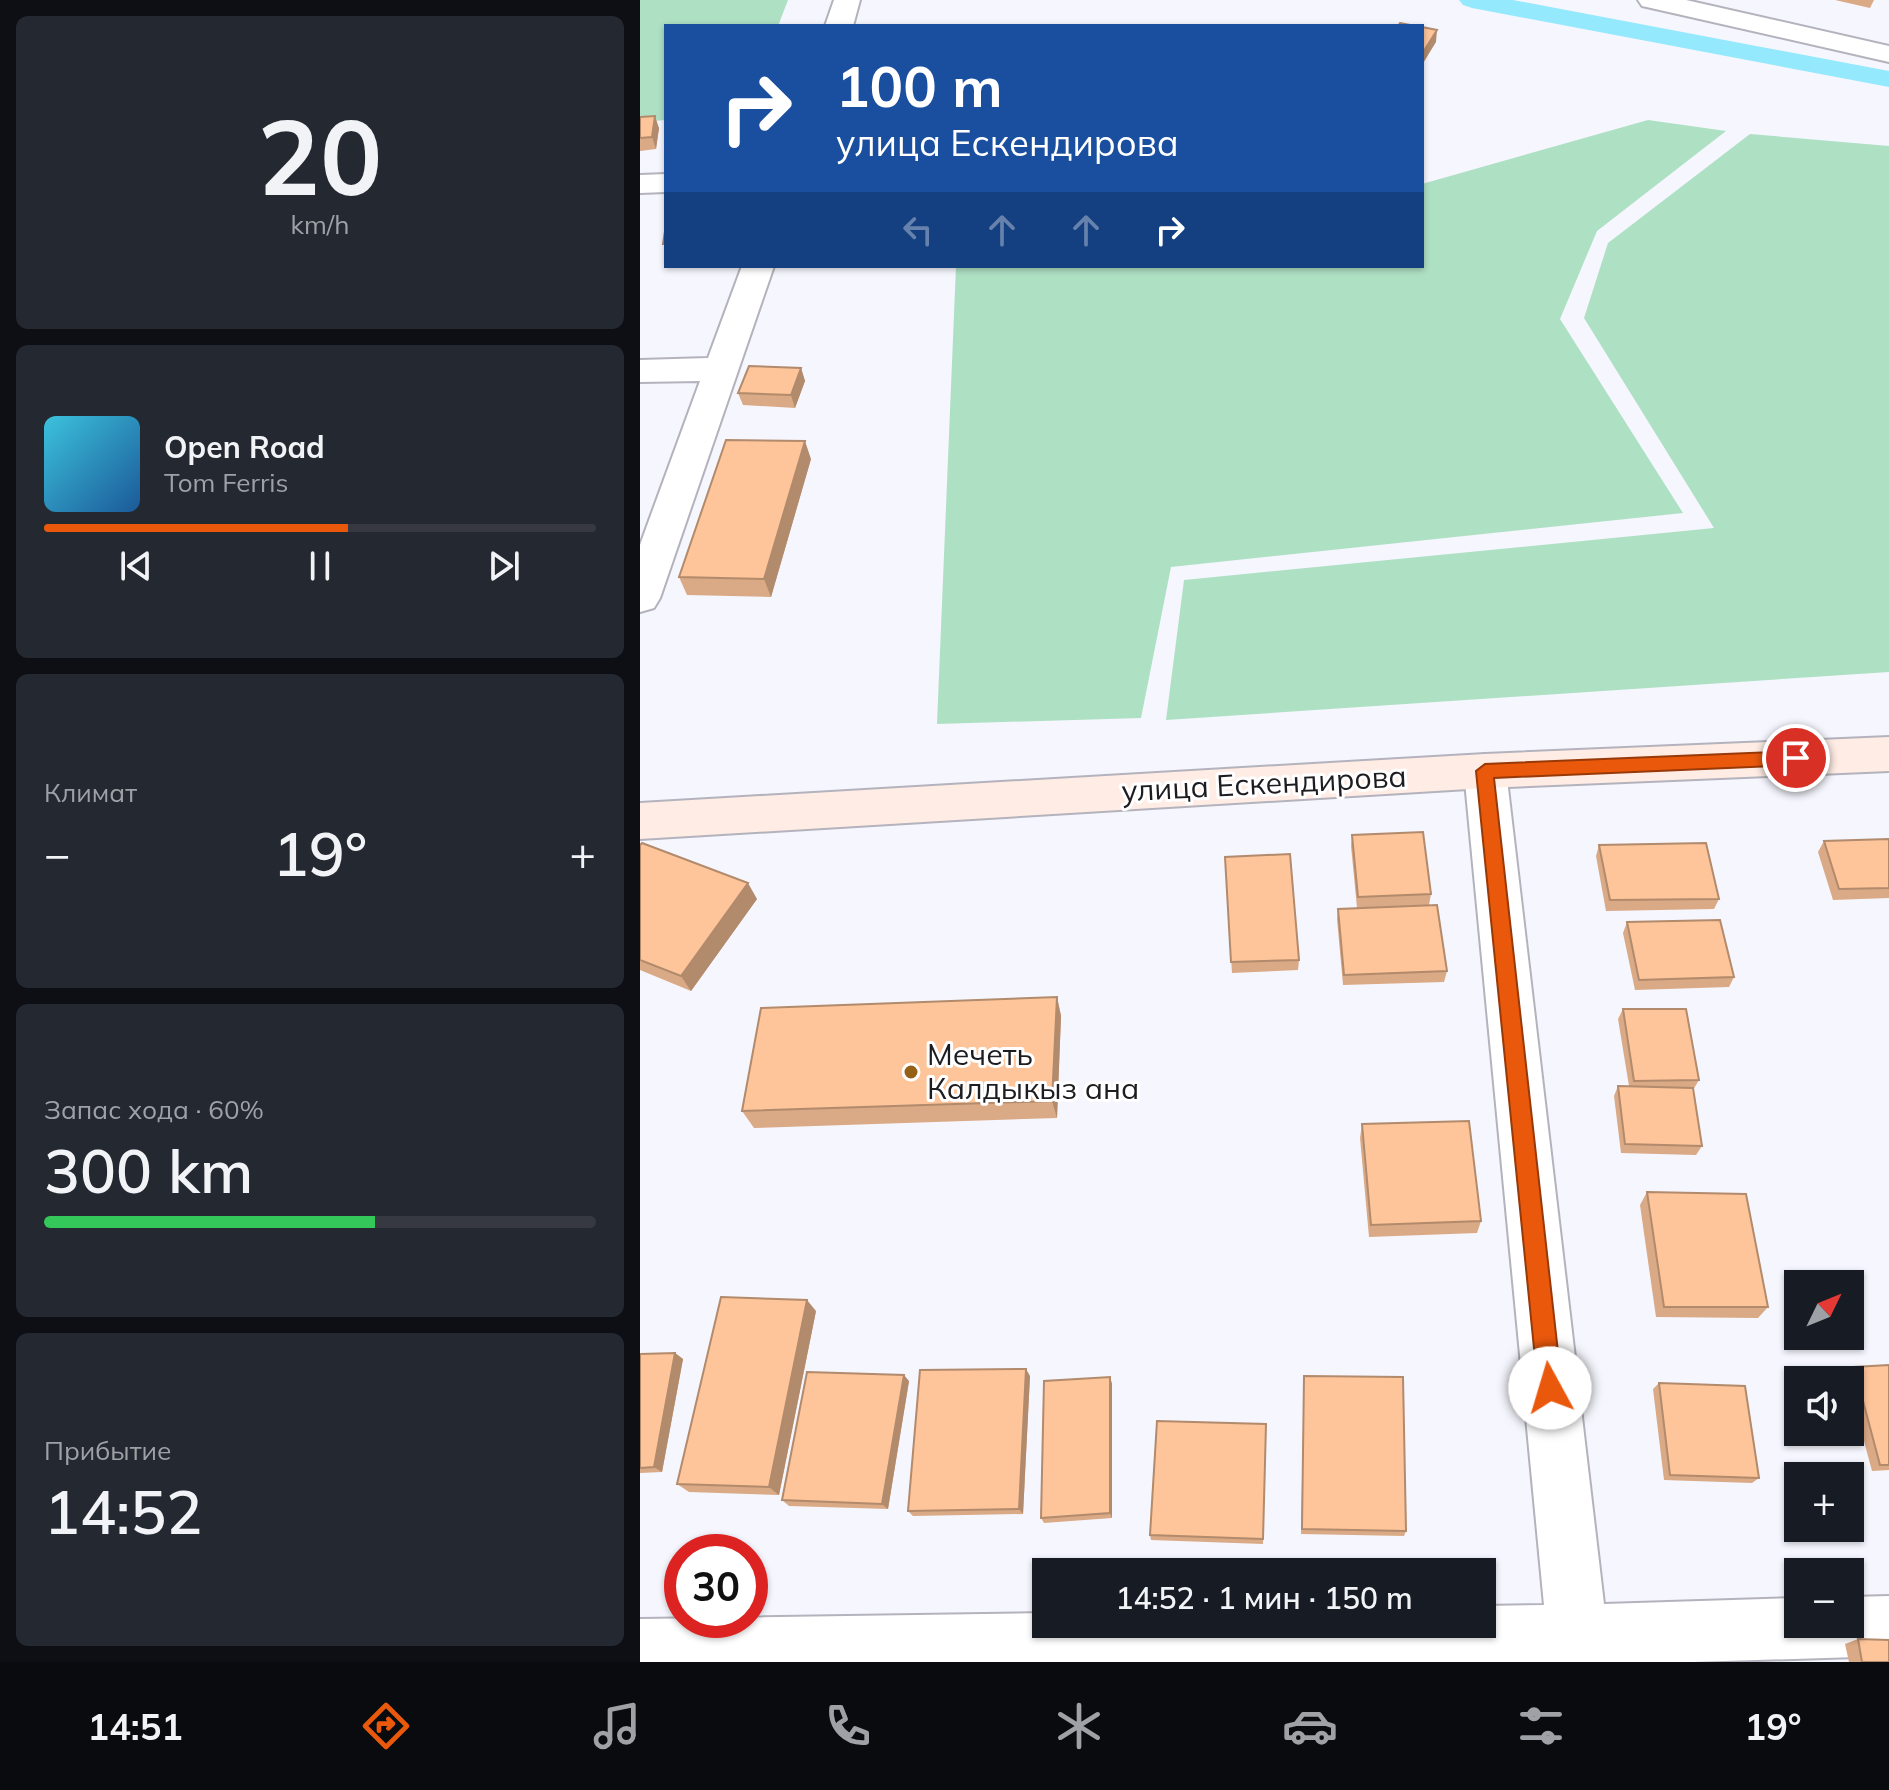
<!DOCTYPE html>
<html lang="ru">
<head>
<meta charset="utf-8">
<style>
	body { margin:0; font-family:Mulish,sans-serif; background:#242831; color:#f1f3f6; height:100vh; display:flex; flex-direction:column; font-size:30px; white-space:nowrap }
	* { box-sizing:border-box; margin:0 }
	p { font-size:26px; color:#9ea1a6 }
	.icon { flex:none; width:44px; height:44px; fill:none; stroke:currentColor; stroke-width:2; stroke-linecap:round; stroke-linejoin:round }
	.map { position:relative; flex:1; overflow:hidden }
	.side { display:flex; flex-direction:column; gap:16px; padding:16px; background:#0d0f14; width:640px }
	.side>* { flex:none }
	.hud { position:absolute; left:24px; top:24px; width:760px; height:244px; border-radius:0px; box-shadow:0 2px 6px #0004; background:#1a4fa0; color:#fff; overflow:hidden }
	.needle { width:52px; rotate:47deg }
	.fabs { position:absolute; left:1144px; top:1270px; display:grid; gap:16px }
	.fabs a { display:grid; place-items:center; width:80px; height:80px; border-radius:0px; background:#171b24; box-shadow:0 2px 6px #0004; font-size:40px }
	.speed { position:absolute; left:24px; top:1534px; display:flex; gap:16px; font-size:40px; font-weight:700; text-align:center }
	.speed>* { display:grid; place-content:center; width:104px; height:104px; border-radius:50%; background:#171b24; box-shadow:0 2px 6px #0004; line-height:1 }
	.speed .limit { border:12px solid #d22; background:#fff; color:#111 }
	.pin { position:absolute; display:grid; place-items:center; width:68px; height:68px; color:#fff; margin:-34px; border:4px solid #fff; border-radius:50%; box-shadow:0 2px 8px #0007 }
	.me { position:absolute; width:88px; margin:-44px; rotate:354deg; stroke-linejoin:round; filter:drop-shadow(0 0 6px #0008) }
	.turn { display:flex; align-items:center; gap:28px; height:168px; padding:0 40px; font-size:36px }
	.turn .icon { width:104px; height:104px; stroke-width:2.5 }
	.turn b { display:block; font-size:56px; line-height:68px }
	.lanes { display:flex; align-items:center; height:76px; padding:0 40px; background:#0003; justify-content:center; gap:40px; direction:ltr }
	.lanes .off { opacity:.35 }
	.big { font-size:60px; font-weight:600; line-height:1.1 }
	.side .widget { flex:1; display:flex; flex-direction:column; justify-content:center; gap:12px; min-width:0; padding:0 28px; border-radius:12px; background:#242831 }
	.side .dial { align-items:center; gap:0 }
	.dial b { font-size:104px; line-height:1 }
	.song { display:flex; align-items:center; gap:24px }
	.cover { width:96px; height:96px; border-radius:12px; background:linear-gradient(135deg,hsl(190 70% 55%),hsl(210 70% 35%)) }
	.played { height:8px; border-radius:4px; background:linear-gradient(90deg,#ea580c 55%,#363941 55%) }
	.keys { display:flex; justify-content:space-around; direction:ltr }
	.heat { display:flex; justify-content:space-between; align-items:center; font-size:44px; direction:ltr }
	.charge { height:12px; border-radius:6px; background:linear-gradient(90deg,#34c759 60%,#363941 0) }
	.trip { position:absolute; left:392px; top:1558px; width:464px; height:80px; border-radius:0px; background:#171b24; box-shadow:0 2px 6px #0004; font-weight:600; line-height:80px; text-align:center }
	.menu { display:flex; height:128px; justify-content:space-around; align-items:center; background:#090b0e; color:#9ea1a6 }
	.menu .icon { width:56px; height:56px }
	.menu .on { color:#ea580c }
	.menu b { font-size:36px; color:#f1f3f6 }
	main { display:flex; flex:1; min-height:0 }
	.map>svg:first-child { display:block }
</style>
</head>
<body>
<main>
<section class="side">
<div class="widget dial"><b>20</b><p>km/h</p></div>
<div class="widget">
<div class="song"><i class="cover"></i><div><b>Open Road</b><p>Tom Ferris</p></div></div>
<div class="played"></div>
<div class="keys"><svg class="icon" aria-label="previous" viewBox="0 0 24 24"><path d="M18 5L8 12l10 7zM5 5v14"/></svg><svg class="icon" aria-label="pause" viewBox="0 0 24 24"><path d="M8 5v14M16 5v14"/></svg><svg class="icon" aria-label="next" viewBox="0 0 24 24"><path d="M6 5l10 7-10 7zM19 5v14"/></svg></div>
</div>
<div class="widget"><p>Климат</p>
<div class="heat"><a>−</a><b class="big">19°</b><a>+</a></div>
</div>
<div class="widget"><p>Запас хода · 60%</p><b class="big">300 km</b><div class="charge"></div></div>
<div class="widget"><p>Прибытие</p><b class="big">14:52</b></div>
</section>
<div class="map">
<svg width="1249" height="1662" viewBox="0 0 1249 1662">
	<rect width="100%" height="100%" fill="#f6f6fe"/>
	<!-- green -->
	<path fill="#aee0c4" d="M0,0H148L138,26H26V120L0,122Z
		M1008,120L1086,131L957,231L920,319L1043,513L531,567L501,718L297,724L316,266H782V184Z
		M1110,134L1249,146V672L526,720L544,580L1074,528L944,318L968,243Z"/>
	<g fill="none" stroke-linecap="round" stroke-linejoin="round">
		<!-- canal -->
		<path fill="#95e9fd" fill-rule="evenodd" d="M819,0H873L1249,71V87L832,8L823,5Z"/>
		<defs>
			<path id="street" d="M194,0H220L213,26H185Z
				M998,0H1046L1249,46V62L1011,8L1002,6Z
				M26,174V192L0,193V175Z
				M102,266H134L20,598L14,608L0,612V545L60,381L0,382V360L68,358Z
				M845,754L860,759L866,771L964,1604L1158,1598V1624H1210V1597L1249,1596V1656L1053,1662H0V1619L406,1613V1624H842V1606L904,1605L824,771L830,759Z"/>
			<path id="secondary" d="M1249,737V771L845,788L0,839V803L845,754Z"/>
		</defs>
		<!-- street casing -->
		<use href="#street" stroke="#b4b3bd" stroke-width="4"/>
		<!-- secondary casing -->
		<use href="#secondary" stroke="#b4b3bd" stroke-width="4"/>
		<!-- street -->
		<use href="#street" fill="#fff" fill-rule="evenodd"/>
		<!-- secondary -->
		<use href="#secondary" fill="#ffece5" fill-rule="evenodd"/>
	</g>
	<!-- wall -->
	<path fill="#daa985" d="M1195,0H1234L1230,8Z
		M0,117L19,128L16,149L0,151Z
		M161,368L165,381L155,408L103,405L98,393Z
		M171,459L131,597L47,595L39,577Z
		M712,835L791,894L789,905L717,908L711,846Z
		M1249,839V898L1193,900L1178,852L1184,841Z
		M0,845L117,899L51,991L0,970Z
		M959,845L1079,899L1074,909L966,911L956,856Z
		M585,857L659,960L658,970L592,973Z
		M698,909L807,971L804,982L703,985L697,919Z
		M987,922L1094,977L1089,987L995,990L983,933Z
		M417,997L421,1016L417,1118L114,1128L102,1111Z
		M983,1009L1059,1080L1053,1090L1062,1146L1056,1155L981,1153L974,1096L978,1086H989L978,1019Z
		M722,1124L841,1221L837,1233L729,1237L720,1138Z
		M1007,1192L1128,1307L1118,1318L1016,1317L1000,1205Z
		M176,1311L139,1495L49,1492L37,1484Z
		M35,1353L43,1359L22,1472L0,1473V1354Z
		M1249,1365V1470L1232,1471L1210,1389V1380H1207L1206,1374L1214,1367Z
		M390,1376L383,1514L273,1516L268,1511Z
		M470,1377L472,1384V1518L404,1523L401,1518Z
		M269,1381L248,1509L149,1506L142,1500Z
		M664,1382L766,1531L764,1536L661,1534Z
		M1019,1383L1119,1478L1112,1483L1024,1480L1013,1389Z
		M626,1424L623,1544L511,1540L510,1535Z
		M1218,1639L1249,1662H1209L1205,1644Z"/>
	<!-- shaded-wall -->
	<path fill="#b28a6c" d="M797,30L796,42L782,65V54Z
		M15,116L19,128L16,149L12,137Z
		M161,368L165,381L155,408L151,395Z
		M165,441L171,459L131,597L124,579Z
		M108,883L117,899L51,991L41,976Z
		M417,997L421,1016L417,1118L412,1101Z
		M167,1300L176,1311L139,1495L129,1487Z
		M35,1353L43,1359L22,1472L14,1467Z
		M386,1369L390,1376L383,1514L379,1509Z
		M264,1375L269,1381L248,1509L242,1504Z
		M470,1377L472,1384V1518L470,1513Z"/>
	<!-- building -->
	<path fill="#fec59b" stroke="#b28a6c" stroke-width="2" d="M760,23L775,26H758Z
		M782,27L797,30L782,54Z
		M15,116L12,137L0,138V117Z
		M26,225V244H23Z
		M109,366L161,368L151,395L98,393Z
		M86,440L165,441L124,579L39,577Z
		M783,832L791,894L718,897L712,835Z
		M1249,839V888L1199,889L1184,841Z
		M2,843L108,883L41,976L0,960V845Z
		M1066,843L1079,899L970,900L959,845Z
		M650,854L659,960L591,962L585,857Z
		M797,905L807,971L704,975L698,909Z
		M1080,920L1094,977L999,980L987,922Z
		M417,997L412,1101L102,1111L121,1008Z
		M983,1009H1046L1059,1080L994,1081Z
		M978,1086L1053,1088L1062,1146L985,1144Z
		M829,1121L841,1221L731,1225L722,1124Z
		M1007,1192L1106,1194L1128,1307H1024Z
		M81,1297L167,1300L129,1487L37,1484Z
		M35,1353L14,1467L0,1468V1354Z
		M1249,1365V1465H1240L1214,1367Z
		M386,1369L379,1509L268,1511L280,1370Z
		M167,1372L264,1375L242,1504L142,1500Z
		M664,1376L763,1377L766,1531L662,1529Z
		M470,1377V1513L401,1518L404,1381Z
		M1019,1383L1105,1386L1119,1478L1030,1475Z
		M517,1421L626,1424L623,1539L510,1535Z
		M1218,1639L1249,1640V1662H1222Z"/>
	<!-- route -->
	<path fill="#ea580c" stroke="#983908" stroke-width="2" d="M1156,751L1164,758L1156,765L854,778L922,1388L918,1396L910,1400L902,1396L898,1388L836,771L845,764Z"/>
	<!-- markers -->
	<circle fill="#956116" stroke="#fff" stroke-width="3" cx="271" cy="1072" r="8"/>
	<g text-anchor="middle" stroke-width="6" stroke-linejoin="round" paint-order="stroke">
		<!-- street labels -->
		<g font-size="30" fill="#1d1d21" stroke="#fff">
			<text transform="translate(624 784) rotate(-3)" y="10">улица Ескендирова</text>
		</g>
		<!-- poi labels -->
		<g font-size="30" fill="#1d1d21" stroke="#fff" text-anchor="start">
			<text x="287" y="1065">Мечеть<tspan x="287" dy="34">Калдыкыз ана</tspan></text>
		</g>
	</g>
</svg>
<div class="fabs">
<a><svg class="needle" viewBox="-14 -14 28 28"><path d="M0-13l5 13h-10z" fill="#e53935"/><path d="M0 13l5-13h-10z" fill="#9ea1a6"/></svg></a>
<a><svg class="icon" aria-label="sound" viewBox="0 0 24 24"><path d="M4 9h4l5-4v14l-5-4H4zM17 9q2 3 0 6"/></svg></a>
<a>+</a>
<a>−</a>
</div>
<div class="speed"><div class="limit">30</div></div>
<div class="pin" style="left:1156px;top:758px;background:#d93025"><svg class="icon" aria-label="arrive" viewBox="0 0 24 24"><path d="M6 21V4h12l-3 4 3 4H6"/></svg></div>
<svg class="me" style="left:910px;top:1388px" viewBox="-20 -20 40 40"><circle r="19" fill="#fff"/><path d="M0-13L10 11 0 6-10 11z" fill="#ea580c"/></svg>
<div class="trip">14:52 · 1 мин · 150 m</div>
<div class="hud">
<div class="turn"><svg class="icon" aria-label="right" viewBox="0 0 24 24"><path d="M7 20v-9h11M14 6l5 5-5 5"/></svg><div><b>100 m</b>улица Ескендирова</div></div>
<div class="lanes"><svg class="icon off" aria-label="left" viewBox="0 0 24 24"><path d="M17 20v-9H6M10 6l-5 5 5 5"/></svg><svg class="icon off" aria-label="ahead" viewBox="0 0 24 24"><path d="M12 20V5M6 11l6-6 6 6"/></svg><svg class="icon off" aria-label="ahead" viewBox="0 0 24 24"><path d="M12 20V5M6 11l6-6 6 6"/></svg><svg class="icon" aria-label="right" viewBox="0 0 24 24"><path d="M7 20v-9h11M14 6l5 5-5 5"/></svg></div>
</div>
</div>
</main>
<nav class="menu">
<b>14:51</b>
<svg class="icon on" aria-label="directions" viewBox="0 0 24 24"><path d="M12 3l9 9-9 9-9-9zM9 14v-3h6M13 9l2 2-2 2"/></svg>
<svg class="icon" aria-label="music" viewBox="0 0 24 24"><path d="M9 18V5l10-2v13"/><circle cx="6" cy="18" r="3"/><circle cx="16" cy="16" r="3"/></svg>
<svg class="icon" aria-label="phone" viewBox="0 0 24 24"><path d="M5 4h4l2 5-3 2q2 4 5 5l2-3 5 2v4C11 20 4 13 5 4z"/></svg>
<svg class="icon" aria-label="climate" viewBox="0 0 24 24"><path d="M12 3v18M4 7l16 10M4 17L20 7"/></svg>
<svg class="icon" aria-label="car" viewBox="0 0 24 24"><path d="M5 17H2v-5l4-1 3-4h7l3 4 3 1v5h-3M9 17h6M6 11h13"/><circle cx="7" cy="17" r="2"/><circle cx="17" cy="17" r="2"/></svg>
<svg class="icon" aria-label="filters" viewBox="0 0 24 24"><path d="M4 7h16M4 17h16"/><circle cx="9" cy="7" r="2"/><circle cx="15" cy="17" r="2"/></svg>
<b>19°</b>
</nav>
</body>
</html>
